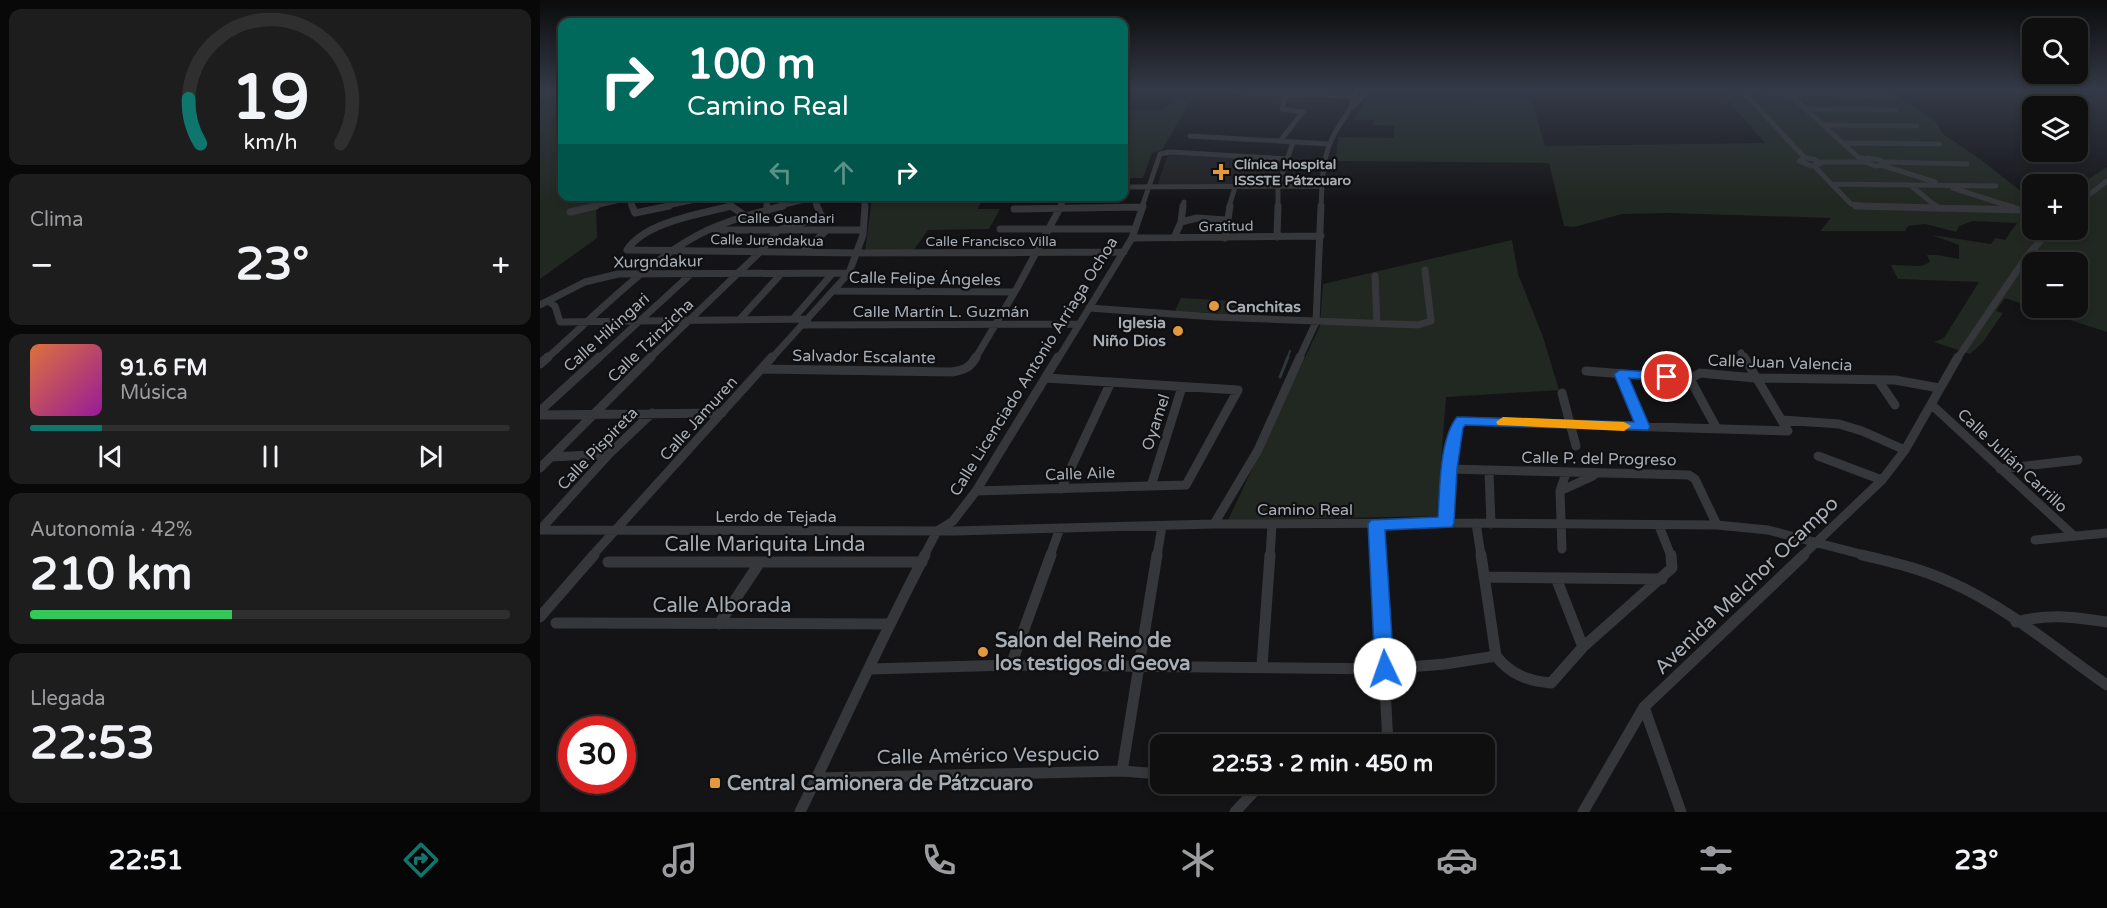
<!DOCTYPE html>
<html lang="es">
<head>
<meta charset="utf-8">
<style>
	body { margin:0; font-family:"Varela Round",sans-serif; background:#1d1d1e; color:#f1f3f6; height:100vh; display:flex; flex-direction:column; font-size:22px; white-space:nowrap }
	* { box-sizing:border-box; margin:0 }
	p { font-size:20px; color:#9b9c9f }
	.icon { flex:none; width:33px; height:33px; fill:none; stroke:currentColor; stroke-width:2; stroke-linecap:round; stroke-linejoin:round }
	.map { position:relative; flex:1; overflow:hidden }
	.side { display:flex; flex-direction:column; gap:9px; padding:9px; background:#080809; width:540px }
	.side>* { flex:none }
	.top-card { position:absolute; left:18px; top:18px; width:570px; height:183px; border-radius:12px; box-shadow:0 3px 9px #0003,0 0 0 2px #2f2f30; background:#00695c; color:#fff; overflow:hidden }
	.controls { position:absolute; left:1482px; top:18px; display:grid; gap:12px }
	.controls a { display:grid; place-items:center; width:66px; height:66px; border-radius:12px; background:#0f0f10; box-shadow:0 3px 9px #0003,0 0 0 2px #2f2f30; font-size:30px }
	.speed { position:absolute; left:18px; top:716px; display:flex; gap:12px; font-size:30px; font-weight:700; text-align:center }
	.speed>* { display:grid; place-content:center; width:78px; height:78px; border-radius:50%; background:#0f0f10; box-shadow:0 3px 9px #0003,0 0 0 2px #2f2f30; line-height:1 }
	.speed .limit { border:9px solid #d22; background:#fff; color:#111 }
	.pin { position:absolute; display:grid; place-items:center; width:51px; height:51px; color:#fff; margin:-26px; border:3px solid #fff; border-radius:50%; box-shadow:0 2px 6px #0007 }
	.me { position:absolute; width:66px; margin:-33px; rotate:357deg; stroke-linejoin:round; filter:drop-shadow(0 0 4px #0008) }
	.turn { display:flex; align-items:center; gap:21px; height:126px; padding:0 30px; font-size:27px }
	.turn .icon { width:78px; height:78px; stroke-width:2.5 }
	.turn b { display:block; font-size:42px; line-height:51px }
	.lanes { display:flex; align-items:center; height:57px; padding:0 30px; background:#0003; justify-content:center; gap:30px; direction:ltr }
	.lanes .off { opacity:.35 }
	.big { font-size:45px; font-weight:700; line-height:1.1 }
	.side .tile { flex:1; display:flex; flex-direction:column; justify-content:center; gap:9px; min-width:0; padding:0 21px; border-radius:12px; background:#1d1d1e }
	.side .dial { align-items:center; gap:0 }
	.dial svg { height:156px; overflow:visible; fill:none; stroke:#2f2f30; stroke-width:7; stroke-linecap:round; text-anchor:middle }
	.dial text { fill:#f1f3f6; stroke:none }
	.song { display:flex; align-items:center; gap:18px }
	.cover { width:72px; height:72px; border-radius:9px; background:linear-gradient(135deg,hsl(20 70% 55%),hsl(300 70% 35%)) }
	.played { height:6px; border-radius:3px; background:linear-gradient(90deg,#0f766e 15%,#2f2f30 15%) }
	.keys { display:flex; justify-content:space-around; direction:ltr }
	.heat { display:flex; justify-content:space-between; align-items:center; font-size:33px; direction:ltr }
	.charge { height:9px; border-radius:4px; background:linear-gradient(90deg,#34c759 42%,#2f2f30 0) }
	.trip { position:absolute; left:610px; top:734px; width:345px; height:60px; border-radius:12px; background:#0f0f10; box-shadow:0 3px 9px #0003,0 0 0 2px #2f2f30; font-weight:700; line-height:60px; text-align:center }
	.menu { display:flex; height:96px; justify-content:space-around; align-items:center; background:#060606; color:#9b9c9f }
	.menu .icon { width:42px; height:42px }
	.menu .current { color:#0f766e }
	.menu b { font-size:27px; color:#f1f3f6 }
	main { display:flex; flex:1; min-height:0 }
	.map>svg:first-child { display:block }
</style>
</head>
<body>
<main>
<section class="side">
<div class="tile dial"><svg viewBox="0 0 100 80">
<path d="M14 69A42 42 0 1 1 86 69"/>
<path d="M14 69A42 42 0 0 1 8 46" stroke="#0f766e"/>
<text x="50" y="56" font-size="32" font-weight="700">19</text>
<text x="50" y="72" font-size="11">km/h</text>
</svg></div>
<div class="tile"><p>Clima</p>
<div class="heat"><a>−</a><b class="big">23°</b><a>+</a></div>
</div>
<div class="tile">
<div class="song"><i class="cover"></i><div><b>91.6 FM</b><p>Música</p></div></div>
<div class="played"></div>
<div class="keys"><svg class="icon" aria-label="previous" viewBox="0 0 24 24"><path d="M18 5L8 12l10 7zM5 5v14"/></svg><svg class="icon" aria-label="pause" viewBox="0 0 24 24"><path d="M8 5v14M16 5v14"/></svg><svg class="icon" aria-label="next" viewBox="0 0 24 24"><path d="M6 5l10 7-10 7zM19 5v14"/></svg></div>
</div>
<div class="tile"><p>Autonomía · 42%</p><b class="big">210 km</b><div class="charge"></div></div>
<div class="tile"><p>Llegada</p><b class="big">22:53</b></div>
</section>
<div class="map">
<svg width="1567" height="812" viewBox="0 0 1567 812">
	<rect width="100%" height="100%" fill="#141416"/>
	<!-- built -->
	<path fill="#202023" d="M628,155L742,160L736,184L617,186Z"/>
	<!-- green -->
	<path fill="#212821" d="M0,90H22V196L49,197L48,201L64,197H82L56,202L57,238L0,279Z
		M1179,90H1351L1395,121L1403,134L1440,159L1492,200V230H1538V186L1567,167V332L1493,308H1538V262H1492V307L1465,298L1456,311L1463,313L1443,342L1430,354L1394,342L1404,338L1439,282L1358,279L1351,265L1382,266L1390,262L1387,255H1397L1419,259V245L1392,235L1451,244L1455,238L1465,240L1477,223L1433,221L1419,226L1416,232L1385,224L1368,226L1365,231H1280L1291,218L1128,213L1082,214L1034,227L1024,226L1009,163L796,161L798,137L854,138V126L833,125L834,120H814L828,95L992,100L1005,146L1225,143Z
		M654,95L622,150L612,153L603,178H584V109L620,110L633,101Z
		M332,197H468L443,199L437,209H460L449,229L388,230L373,251H325Z
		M972,240L978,274L1003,337L1019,390L906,397L897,516L688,520L780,326L783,284Z
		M641,298L711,302L707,315L635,311Z"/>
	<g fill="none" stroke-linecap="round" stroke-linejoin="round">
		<!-- stream-far1 -->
		<path stroke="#2e383d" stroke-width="2" d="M747,359L750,351"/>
		<!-- stream -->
		<path stroke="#2e383d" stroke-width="3" d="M740,377L748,357"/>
		<!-- street-far3 -->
		<path stroke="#35373a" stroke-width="5" d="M692,90L703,93L815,96
			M1201,90L1265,158
			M1211,90L1355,97
			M1247,92L1318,157L1325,159
			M813,107L829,90
			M1266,109L1356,110
			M1284,125L1377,126
			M650,136L789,144
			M740,141L763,112L742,109L747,91
			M1303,143L1400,144
			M1265,158L1274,159L1280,164L1271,166L1259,161Z
			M1327,158L1340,160L1345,165L1335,166L1323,161Z
			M1279,162H1324
			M1344,162L1427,164
			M1274,166L1311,204L1335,207
			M1344,166L1395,182
			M1291,184L1456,186
			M1370,185L1397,207
			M584,187L782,186
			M1413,188L1472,207
			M223,196L228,207
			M272,196L277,207
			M322,196L325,207
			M88,198L92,207
			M1538,203L1567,181
			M50,207L97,196
			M122,207L175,196
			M186,207H193
			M237,207L279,196
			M520,207L526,196
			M584,207H601
			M602,207L620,154L630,152L748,159
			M643,207L644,202
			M689,207L695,187
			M738,207V187L753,142
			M781,207C782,186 782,160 791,141C800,119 811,116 816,90"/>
		<!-- street-far2 -->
		<path stroke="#35373a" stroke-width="7" d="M92,206L95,213L129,206
			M227,206L229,210
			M277,206L282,217L281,221
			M1316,206L1482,210
			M1395,206L1398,208
			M1467,206L1492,214
			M474,209L601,207
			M30,212L56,206
			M207,217L191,206C160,214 105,222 87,250L318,253L584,252
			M641,222L643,206
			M460,229H595
			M176,230H323
			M737,237L738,206
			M592,238L781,236
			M634,238L641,222L657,218L686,220
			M685,238L690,206
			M263,252L287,230
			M835,276L837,323
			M295,291L474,292
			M11,303L15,306L20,322L268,319
			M0,305L45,282L78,274L309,273
			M549,308L675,317L878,325L891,321L885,270
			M253,319L292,274
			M199,320L241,274
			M263,325L539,324
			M1201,353L1204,359
			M6,359C54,317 110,257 168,230C192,219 218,212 243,206
			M58,359L151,274
			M109,359L220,252L238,230L282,217
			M231,359L309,273L323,235L325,206
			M435,359L477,288L521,206
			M518,359L592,238L603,206
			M759,359L776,322L781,206
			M1417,359L1487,256L1510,230"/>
		<!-- street-far1 -->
		<path stroke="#35373a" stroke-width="9" d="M0,364L8,357
			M222,369L412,372C424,370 430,368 436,357
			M1046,371L1150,379L1160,373L1215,378L1355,380L1399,388
			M1080,374L1103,427
			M1150,379L1177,429
			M1338,380L1355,405
			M1022,393L1036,446
			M1392,405L1534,536
			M0,411L59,357
			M0,415L182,413
			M1242,420L1299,424L1322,431L1365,450
			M1278,456L1342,480
			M11,457L69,454
			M0,468L111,357
			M909,469L1149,475L1155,479L1177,525
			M1460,469L1538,460
			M949,471L951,524
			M611,486L642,387
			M521,489L571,382
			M436,491L646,485L698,390L506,378
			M1020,491L1053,476
			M906,523C908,490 905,450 922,421L1248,431L1204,357
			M936,523L941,556
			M674,524L718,450L760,357
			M836,524L838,556
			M1119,526L1131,556
			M0,530L415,531L674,524L906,523L1177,525L1228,530L1328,556
			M0,530L69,454L112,413
			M1495,540L1567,533
			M1022,549L1020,491L1026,473
			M52,556L232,357
			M384,556L397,531L413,521L436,491L518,357
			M510,556L520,528
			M617,556L622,526
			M730,556L732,525
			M1262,556L1342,480L1365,450L1418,357"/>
		<!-- street -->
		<path stroke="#35373a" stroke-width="11" d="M838,555L848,744
			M941,555L956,656C970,674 988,681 1011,683L1043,647L1132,568L1131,555
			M1322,555C1352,562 1382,569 1410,582C1464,605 1518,651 1567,685
			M68,562H382
			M944,577L1122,579
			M1016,578L1043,647
			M0,617L54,555
			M1476,622C1510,613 1533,617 1567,622
			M16,623L349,624
			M179,624L220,562
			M471,665L511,555
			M722,666L730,555
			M330,669L471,665L845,669L905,664L956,656
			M1104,707L1141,812
			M582,771L617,555
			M276,778L582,771L621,774
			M260,812C302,726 341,639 385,555
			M695,812L722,783
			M1043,812L1104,707L1264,555"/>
	</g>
	<!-- sky -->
	<linearGradient id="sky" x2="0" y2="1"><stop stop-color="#0b0b0c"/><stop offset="0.44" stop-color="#343a47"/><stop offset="1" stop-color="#343a47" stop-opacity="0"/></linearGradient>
	<rect width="1567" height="204" fill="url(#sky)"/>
	<!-- route -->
	<path fill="#1a73e8" stroke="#114b97" stroke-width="1.5" d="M1080,370L1127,373L1133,377L1127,381L1089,378L1110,427L1108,430L925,425L923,428L917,469L914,523L912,527L845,530L854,669L851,674L845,677L838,674L835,669L828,524L831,520L898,517C900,490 899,439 917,417L1094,422L1074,374Z"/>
	<!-- slow -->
	<path fill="#f59e0b" d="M963,417L1084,422L1091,426L1084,431L958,425L956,422Z"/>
	<!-- markers -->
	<g fill="#e4983d" stroke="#0f0f11" stroke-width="2">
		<path d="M678 163h6v6h6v6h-6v6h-6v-6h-6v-6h6z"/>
		<circle cx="674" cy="306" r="6"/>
		<circle cx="638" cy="331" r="6"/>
		<circle cx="443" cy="652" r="6"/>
		<rect x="169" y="777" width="12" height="12" rx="3"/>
	</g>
	<g text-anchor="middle" stroke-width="4.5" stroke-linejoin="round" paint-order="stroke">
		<!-- far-poi labels -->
		<g font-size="14" font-weight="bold" fill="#a7adb5" stroke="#0f0f11" text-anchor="start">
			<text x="694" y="169">Clínica Hospital<tspan x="694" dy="16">ISSSTE Pátzcuaro</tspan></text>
		</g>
		<!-- far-street labels -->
		<g font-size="14" fill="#a7adb5" stroke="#0f0f11">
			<text x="246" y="223">Calle Guandari</text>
			<text transform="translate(686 226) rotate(-1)" y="5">Gratitud</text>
			<text transform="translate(227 240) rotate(1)" y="5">Calle Jurendakua</text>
			<text x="451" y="246">Calle Francisco Villa</text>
		</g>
		<!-- street labels -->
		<g font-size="16" fill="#a7adb5" stroke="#0f0f11">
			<text transform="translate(118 261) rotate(-1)" y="6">Xurgndakur</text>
			<text transform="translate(385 278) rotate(1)" y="6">Calle Felipe Ángeles</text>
			<text x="401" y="317">Calle Martín L. Guzmán</text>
			<text transform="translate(66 332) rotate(-42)" y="6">Calle Hikingari</text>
			<text transform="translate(110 340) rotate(-44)" y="6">Calle Tzinzicha</text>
			<text transform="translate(324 356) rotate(1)" y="6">Salvador Escalante</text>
			<text transform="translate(1240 362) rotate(2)" y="6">Calle Juan Valencia</text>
			<text transform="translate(493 366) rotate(-58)" y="6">Calle Licenciado Antonio Arriaga Ochoa</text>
			<text transform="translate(158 418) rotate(-48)" y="6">Calle Jamuren</text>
			<text transform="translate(615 422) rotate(-72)" y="6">Oyamel</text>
			<text transform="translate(57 448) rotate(-46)" y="6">Calle Pispireta</text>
			<text transform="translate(1059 458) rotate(1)" y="6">Calle P. del Progreso</text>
			<text transform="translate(1473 460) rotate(43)" y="6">Calle Julián Carrillo</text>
			<text transform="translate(540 473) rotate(-2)" y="6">Calle Aile</text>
			<text x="765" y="515">Camino Real</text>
			<text x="236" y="522">Lerdo de Tejada</text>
		</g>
		<!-- poi labels -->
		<g font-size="16" font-weight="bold" fill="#a7adb5" stroke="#0f0f11" text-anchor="start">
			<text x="686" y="312">Canchitas</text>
			<text x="626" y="328" text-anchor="end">Iglesia<tspan x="626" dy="18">Niño Dios</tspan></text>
		</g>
		<!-- near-street labels -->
		<g font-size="20" fill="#a7adb5" stroke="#0f0f11">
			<text x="225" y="551">Calle Mariquita Linda</text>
			<text transform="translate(1206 585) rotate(-44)" y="7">Avenida Melchor Ocampo</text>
			<text x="182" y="612">Calle Alborada</text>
			<text transform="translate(448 755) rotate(-1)" y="7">Calle Américo Vespucio</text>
		</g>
		<!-- near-poi labels -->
		<g font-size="20" font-weight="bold" fill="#a7adb5" stroke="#0f0f11" text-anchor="start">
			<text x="455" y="647">Salon del Reino de<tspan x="455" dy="23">los testigos di Geova</tspan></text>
			<text x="187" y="790">Central Camionera de Pátzcuaro</text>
		</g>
	</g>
</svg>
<div class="controls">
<a><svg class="icon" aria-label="search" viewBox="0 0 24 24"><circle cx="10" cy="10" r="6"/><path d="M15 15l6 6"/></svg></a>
<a><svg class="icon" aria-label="layers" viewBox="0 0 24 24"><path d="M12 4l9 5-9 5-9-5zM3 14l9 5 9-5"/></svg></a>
<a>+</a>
<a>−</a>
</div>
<div class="speed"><div class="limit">30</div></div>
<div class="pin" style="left:1127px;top:377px;background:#d93025"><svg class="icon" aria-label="arrive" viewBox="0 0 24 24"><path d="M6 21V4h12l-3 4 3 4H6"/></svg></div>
<svg class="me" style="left:845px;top:669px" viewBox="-20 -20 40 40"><circle r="19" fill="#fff"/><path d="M0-13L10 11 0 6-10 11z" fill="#1a73e8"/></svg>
<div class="trip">22:53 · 2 min · 450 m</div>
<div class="top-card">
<div class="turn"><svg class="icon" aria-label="right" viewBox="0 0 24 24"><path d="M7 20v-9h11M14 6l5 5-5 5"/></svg><div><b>100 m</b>Camino Real</div></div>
<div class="lanes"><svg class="icon off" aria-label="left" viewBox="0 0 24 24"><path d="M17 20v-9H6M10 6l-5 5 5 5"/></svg><svg class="icon off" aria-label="ahead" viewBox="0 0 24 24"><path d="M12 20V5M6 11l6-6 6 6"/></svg><svg class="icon" aria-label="right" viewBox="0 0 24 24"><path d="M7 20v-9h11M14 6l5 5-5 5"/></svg></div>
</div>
</div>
</main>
<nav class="menu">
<b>22:51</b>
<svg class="icon current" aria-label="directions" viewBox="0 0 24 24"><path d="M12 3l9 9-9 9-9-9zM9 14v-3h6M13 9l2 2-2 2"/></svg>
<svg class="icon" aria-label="music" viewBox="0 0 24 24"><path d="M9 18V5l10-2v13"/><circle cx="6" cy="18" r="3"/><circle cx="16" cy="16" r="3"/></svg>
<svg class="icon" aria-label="phone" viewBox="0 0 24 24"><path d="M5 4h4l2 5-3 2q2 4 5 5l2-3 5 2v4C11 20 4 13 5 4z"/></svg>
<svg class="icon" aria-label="climate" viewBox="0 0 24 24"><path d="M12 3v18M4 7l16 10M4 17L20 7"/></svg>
<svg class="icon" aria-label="car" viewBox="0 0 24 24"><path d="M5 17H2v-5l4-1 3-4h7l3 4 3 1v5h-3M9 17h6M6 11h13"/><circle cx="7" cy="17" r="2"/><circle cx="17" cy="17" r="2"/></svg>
<svg class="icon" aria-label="filters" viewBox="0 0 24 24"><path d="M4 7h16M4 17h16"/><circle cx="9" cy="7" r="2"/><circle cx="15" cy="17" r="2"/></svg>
<b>23°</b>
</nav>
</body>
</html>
